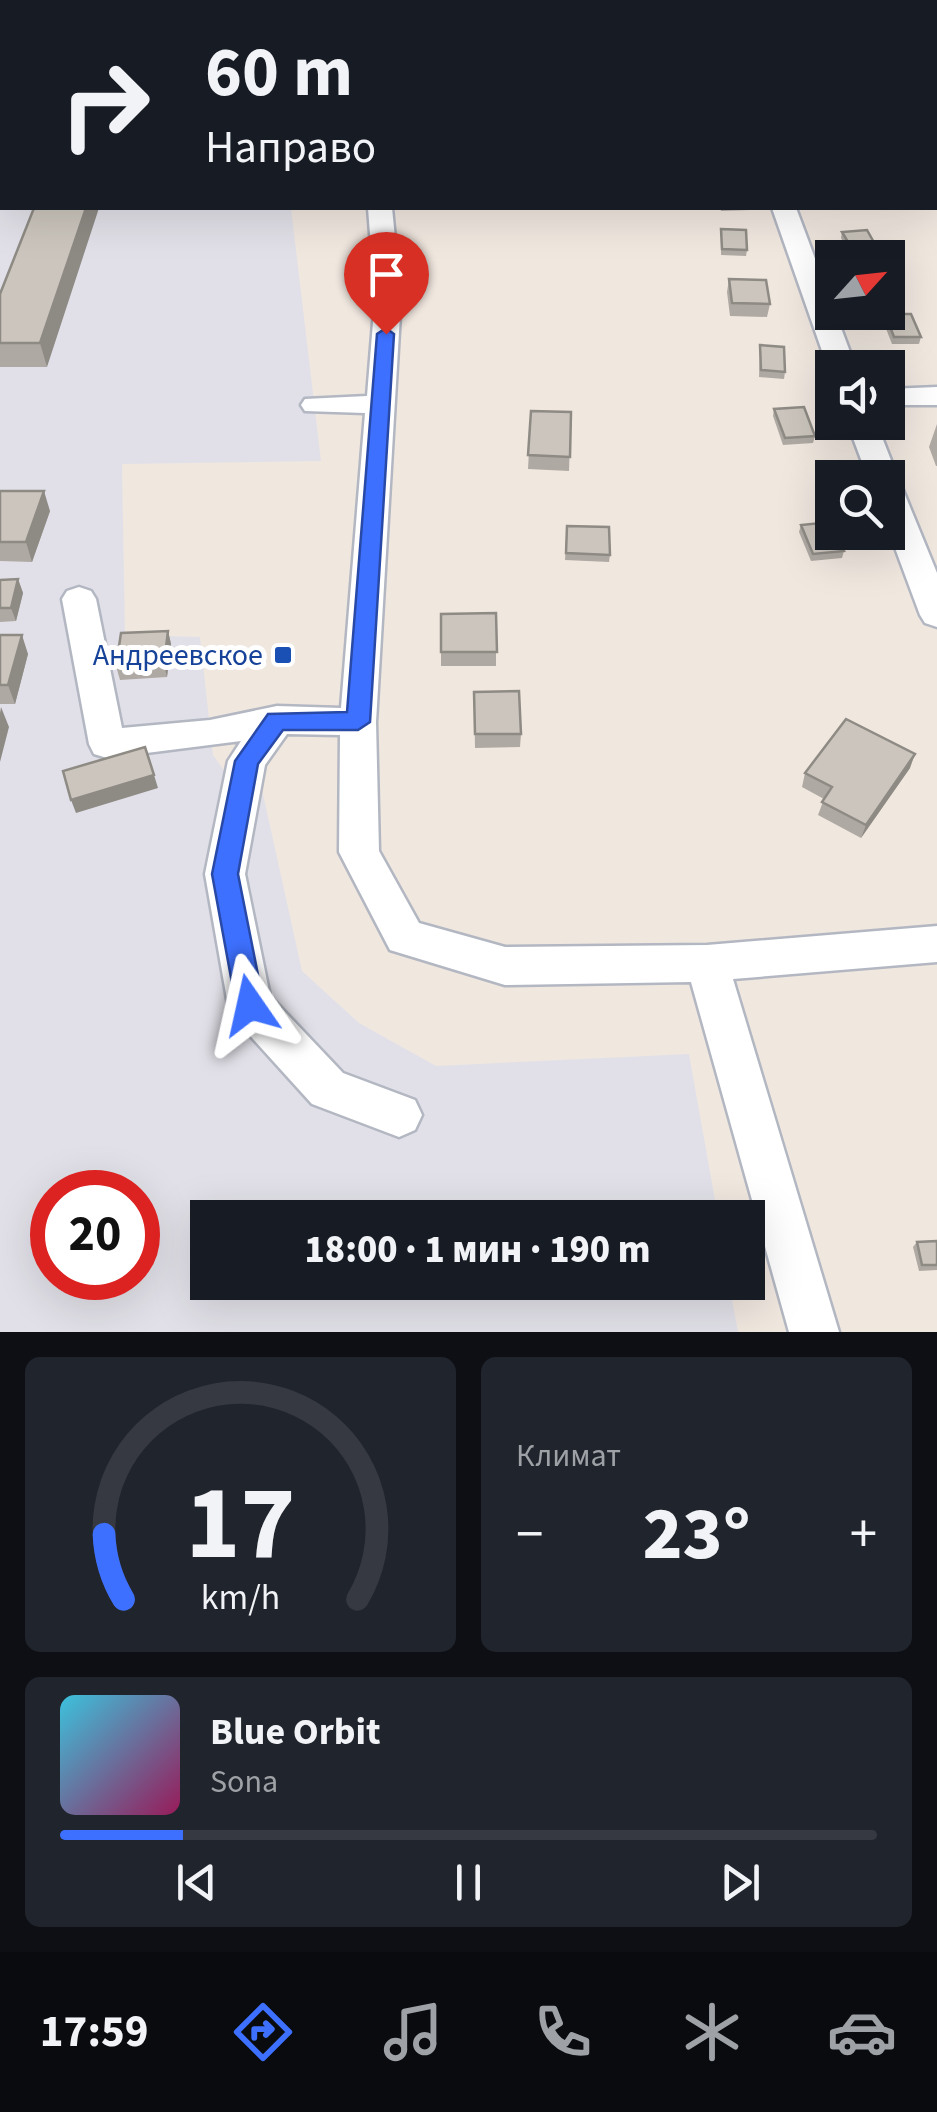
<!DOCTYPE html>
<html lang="ru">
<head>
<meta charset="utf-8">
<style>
	body { margin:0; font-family:"Source Sans 3",sans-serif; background:#20242c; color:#f1f3f6; height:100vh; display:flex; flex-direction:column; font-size:38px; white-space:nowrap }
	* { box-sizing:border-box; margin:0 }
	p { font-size:32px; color:#9ea1a6 }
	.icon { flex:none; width:55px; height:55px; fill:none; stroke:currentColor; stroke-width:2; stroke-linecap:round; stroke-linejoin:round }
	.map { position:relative; height:1332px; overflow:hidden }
	.sheet { display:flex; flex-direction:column; gap:25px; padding:25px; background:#0d0f14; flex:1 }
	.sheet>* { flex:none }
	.banner { position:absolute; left:0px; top:0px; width:938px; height:210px; box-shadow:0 10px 40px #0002; background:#171b24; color:#f1f3f6; overflow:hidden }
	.needle { width:65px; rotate:63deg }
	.fabs { position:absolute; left:815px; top:240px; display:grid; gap:20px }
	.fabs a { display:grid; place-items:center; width:90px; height:90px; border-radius:0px; background:#171b24; box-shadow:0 10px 40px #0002; font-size:50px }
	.speed { position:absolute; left:30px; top:1170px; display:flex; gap:20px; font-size:50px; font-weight:700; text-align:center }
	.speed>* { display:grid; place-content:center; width:130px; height:130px; border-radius:50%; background:#171b24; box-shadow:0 10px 40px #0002; line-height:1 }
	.speed .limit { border:15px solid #d22; background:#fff; color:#111 }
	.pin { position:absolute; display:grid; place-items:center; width:85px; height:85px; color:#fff; margin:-102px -42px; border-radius:50% 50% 50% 0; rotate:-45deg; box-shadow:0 0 10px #0007 }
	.pin .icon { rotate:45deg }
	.me { position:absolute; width:110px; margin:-55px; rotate:349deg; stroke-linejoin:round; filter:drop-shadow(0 0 8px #0008) }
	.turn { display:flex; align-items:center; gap:35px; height:210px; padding:0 40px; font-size:45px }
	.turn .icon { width:130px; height:130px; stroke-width:2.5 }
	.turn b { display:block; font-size:70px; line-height:85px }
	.big { font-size:75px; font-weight:800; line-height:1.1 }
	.sheet .widget { flex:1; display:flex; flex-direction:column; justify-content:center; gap:15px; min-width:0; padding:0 35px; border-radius:15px; background:#20242c }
	.sheet .dial { align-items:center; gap:0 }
	.dial svg { height:260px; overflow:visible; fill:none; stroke:#363941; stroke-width:7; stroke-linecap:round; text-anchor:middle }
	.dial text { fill:#f1f3f6; stroke:none }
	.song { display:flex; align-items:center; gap:30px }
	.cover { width:120px; height:120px; border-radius:15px; background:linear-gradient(135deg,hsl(190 70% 55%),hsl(330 70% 35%)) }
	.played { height:10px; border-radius:5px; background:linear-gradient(90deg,#3d70ff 15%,#363941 15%) }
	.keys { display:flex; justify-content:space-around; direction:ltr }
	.heat { display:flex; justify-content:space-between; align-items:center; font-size:55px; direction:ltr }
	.sheet .tiles { flex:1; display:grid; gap:25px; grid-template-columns:1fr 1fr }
	.widget:last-child { grid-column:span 2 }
	.trip { position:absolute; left:190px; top:1200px; width:575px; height:100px; border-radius:0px; background:#171b24; box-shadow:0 10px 40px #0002; font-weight:800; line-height:100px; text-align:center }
	.menu { display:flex; height:160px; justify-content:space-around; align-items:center; background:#090b0e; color:#9ea1a6 }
	.menu .icon { width:70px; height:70px }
	.menu .on { color:#3d70ff }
	.menu b { font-size:45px; color:#f1f3f6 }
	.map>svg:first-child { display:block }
</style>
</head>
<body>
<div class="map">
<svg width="937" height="1332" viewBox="0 0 937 1332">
	<rect width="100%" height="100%" fill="#f0e7df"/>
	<!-- industrial -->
	<path fill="#e1e0e8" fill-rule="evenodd" d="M0,118L2,208H291L321,461L122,464L125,635L200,637L213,755L228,776L261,785L302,971L359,1023L436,1066L689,1054L718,1217L208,1218V1282L729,1283L738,1332H0ZM52,1192H138V1278H52Z"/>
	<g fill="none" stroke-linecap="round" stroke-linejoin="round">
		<defs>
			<path id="minor" d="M85,0H112L113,1L87,2Z
				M935,46H937L935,59Z
				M0,85H2V97H0Z
				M368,208H392L401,298L376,722L379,851L419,923L505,947L707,945L937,926V962L733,979L839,1332H789L691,982L505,985L390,950L339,852L340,735L287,734L265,765L245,874L270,996L343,1073L415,1100L422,1115L415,1130L399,1137L312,1104L235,1019L228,1005L205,874L228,761L241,741L107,758L94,754L89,744L62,599L67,591L79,587L91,591L96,599L122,728L210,720L277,706L341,708L365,413L305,411L301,405L305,399L367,396L375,298Z
				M772,208H796L856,368H832V374L828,368Z
				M937,387V405H888V389Z
				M847,422H876L898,478L896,482L903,490L937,573V627L925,623L920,615L888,529V478H868Z"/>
		</defs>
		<!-- minor casing -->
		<use href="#minor" stroke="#b3b7c2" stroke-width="5"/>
		<!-- minor -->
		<use href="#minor" fill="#fff" fill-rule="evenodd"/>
	</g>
	<!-- wall -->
	<path fill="#afa9a3" d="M118,0H163L161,2H118Z
		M212,0H244L242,2H212Z
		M34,208L47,367H0V294Z
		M720,208H751L750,210L721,211Z
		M721,229L747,250L746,256L721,255Z
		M842,232L876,246L875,252L850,254L841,238Z
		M729,279L770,304L767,317L730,316L727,292Z
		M885,314L921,337L919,344H892L883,321Z
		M760,345L785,372L784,379L759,377Z
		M774,409L815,436L813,443L783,445L773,416Z
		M531,411L571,412L569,471L528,469Z
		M937,424V466H936L929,447Z
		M0,491L50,511L32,562L0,561Z
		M801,525L844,551L842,558L811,561L799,532Z
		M567,526L610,555L609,562L565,560Z
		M18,579L23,593L16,621L0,622V580Z
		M496,613V666H441V614Z
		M168,631L171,644L167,677L120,680L116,666Z
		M0,635L28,654L15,704H0Z
		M474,692L521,734L520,747L475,748Z
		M910,768L861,838L818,815L824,799L802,787L805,773Z
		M937,1241V1270L919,1271L913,1247L917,1242Z"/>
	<!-- shaded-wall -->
	<path fill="#8e8a84" d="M86,208H99L47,367L40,343Z
		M44,491L50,511L32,562L26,542Z
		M18,579L23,593L16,621L11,608Z
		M168,631L171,644L167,677L164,664Z
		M22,635L28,654L15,704L8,685Z
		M1,707L9,727L0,762V713Z
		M915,754L910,768L861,838L866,825Z
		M154,775L158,788L76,813L71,800Z"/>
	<!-- building -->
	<path fill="#cbc5bd" stroke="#8e8a84" stroke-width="2.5" d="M34,208H86L40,343H0V294Z
		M721,229L746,230L747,250L722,249Z
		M867,230L876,246L851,247L842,232Z
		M729,279L766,280L770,304L732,303Z
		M885,314H911L921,337H894Z
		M760,345L784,347L785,372L761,370Z
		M804,407L815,436L785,438L774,409Z
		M531,411L571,412L570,457L528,455Z
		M0,491H44L26,542H0Z
		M830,522L832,532H835L844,551L813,554L801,525Z
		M567,526L609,527L610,555L566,553Z
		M18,579L11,608H0V580Z
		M496,613L497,652H441V614Z
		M168,631L164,664L116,666L121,633Z
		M0,635H22L8,685H0Z
		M519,691L521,734H475L474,692Z
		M846,719L915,754L866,825L822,802L832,787L805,773Z
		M145,747L154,775L71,800L63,771Z
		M937,1241V1265H922L917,1242Z"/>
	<!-- route -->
	<path fill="#3d70ff" stroke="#2849a6" stroke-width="2.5" d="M386,328L394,334L370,722L358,730H283L258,764L238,874L264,1005L260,1014L250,1018L240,1014L236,1005L212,874L235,761L268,714L347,712L377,334Z"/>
	<!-- markers -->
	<rect fill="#1a4fb4" stroke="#fff" stroke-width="4" x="273" y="645" width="20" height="20" rx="5"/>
	<g text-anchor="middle" stroke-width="10" stroke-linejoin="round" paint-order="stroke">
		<!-- transit labels -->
		<g font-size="30" fill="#164399" stroke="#fff" text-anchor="end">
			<text x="263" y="665">Андреевское</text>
		</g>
	</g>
</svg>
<div class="fabs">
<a><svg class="needle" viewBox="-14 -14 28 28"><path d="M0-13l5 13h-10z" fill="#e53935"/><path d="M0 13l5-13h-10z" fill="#9ea1a6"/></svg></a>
<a><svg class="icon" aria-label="sound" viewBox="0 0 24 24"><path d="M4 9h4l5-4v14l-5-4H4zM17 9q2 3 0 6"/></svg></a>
<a><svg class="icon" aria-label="search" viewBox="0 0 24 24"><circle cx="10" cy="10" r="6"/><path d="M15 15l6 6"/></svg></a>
</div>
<div class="speed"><div class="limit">20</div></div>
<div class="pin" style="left:386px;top:334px;background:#d93025"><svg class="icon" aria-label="arrive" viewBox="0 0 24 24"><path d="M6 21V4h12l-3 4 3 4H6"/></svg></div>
<svg class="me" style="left:250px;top:1005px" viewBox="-20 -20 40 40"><path d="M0-17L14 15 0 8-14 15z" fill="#3d70ff" stroke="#fff" stroke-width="4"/></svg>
<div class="trip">18:00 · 1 мин · 190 m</div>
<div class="banner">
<div class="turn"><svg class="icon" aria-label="right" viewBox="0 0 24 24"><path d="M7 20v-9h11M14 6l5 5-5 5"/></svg><div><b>60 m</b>Направо</div></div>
</div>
</div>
<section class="sheet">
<div class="tiles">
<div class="widget dial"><svg viewBox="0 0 100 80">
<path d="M14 69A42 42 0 1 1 86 69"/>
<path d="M14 69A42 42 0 0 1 8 49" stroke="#3d70ff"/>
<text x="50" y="56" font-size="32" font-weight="700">17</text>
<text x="50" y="72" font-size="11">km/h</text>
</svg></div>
<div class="widget"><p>Климат</p>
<div class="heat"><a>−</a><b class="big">23°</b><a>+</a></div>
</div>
<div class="widget">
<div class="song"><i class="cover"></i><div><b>Blue Orbit</b><p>Sona</p></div></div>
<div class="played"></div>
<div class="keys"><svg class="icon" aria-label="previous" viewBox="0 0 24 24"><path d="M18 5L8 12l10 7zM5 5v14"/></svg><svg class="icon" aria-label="pause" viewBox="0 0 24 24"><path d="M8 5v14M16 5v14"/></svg><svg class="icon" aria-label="next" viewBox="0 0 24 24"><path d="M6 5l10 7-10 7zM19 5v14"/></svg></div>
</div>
</div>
</section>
<nav class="menu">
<b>17:59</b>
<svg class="icon on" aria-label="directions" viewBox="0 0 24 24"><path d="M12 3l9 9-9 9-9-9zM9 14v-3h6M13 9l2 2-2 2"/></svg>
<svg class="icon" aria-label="music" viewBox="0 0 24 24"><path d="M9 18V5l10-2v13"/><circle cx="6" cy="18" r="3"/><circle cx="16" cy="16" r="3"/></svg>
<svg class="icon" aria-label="phone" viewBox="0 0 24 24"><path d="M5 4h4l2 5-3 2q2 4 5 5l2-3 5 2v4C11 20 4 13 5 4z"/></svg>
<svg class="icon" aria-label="climate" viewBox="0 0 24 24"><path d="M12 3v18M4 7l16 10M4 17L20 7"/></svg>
<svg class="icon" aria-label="car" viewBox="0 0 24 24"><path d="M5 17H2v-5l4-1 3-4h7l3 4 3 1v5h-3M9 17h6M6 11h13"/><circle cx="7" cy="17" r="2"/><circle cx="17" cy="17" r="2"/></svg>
</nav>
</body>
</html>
